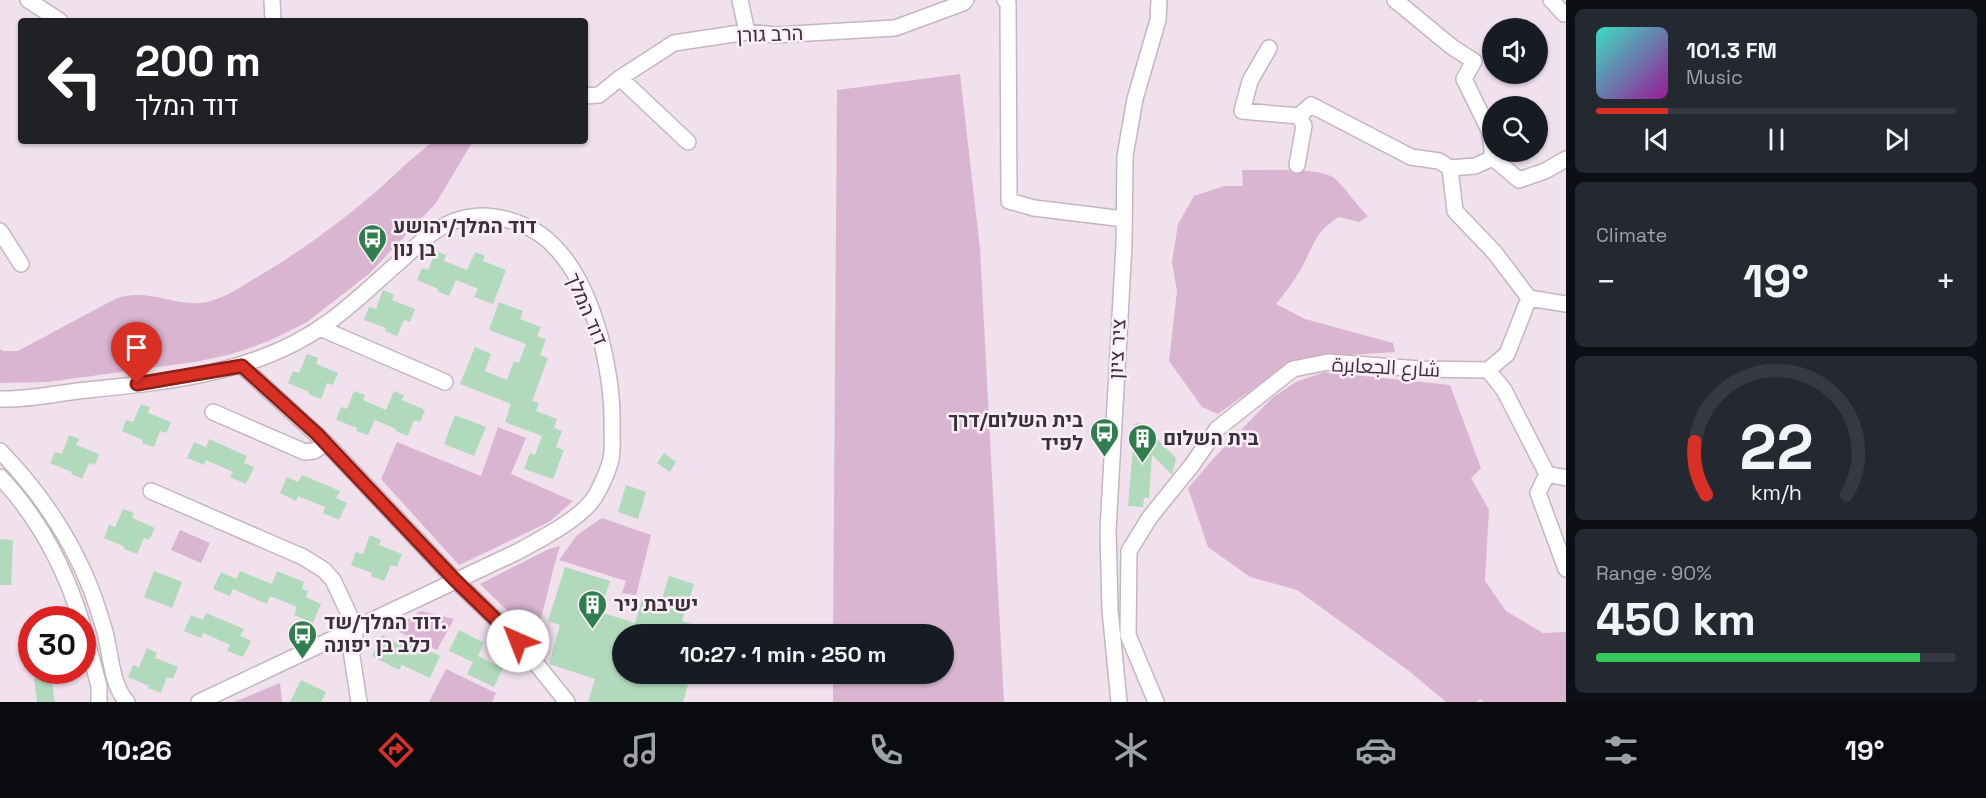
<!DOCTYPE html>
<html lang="en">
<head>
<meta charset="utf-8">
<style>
	body { margin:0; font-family:"Space Grotesk",Cairo,Heebo,sans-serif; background:#242831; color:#f1f3f6; height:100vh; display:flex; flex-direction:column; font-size:22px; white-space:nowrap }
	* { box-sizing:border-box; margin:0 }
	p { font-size:20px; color:#9ea1a6 }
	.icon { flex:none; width:33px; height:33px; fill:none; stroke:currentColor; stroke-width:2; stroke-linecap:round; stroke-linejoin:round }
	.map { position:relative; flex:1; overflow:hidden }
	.panel { display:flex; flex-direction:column; gap:9px; padding:9px; background:#0d0f14; width:420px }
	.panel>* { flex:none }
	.top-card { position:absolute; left:18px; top:18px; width:570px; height:126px; border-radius:6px; box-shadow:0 2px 4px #0004; background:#202124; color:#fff; overflow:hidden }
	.fabs { position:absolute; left:1482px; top:18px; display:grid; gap:12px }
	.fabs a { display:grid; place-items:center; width:66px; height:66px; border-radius:50%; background:#171b24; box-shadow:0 2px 4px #0004; font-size:30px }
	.speed { position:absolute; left:18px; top:606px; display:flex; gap:12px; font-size:30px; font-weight:700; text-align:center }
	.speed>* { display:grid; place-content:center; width:78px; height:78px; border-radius:50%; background:#171b24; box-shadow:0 2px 4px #0004; line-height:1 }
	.speed .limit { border:9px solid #d22; background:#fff; color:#111 }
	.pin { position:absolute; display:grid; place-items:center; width:51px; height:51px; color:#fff; margin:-62px -26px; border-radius:50% 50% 50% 0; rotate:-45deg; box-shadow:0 0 6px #0007 }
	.pin .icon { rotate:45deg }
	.me { position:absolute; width:66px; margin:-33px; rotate:316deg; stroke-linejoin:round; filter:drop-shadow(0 0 4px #0008) }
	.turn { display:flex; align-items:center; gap:21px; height:126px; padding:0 18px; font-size:27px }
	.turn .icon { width:78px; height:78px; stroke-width:2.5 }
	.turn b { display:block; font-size:42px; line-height:51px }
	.big { font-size:45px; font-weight:700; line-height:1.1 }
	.panel .widget { flex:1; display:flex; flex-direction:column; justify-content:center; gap:9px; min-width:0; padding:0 21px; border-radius:9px; background:#242831 }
	.panel .dial { align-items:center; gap:0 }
	.dial svg { height:156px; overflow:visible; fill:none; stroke:#363941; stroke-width:7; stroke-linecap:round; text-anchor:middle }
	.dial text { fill:#f1f3f6; stroke:none }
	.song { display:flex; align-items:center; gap:18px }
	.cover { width:72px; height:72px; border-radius:9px; background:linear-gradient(135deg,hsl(170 70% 55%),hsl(300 70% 35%)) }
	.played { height:6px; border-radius:3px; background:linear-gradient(90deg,#d93025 20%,#363941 20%) }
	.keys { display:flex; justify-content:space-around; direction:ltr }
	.heat { display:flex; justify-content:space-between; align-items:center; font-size:33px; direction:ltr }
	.charge { height:9px; border-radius:4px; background:linear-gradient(90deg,#34c759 90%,#363941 0) }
	.trip { position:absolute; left:612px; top:624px; width:342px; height:60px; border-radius:30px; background:#171b24; box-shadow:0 2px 4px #0004; font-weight:700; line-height:60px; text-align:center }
	.tabs { display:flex; height:96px; justify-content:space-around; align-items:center; background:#090b0e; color:#9ea1a6 }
	.tabs .icon { width:42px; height:42px }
	.tabs .selected { color:#d93025 }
	.tabs b { font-size:27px; color:#f1f3f6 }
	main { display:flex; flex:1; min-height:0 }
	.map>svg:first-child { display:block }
</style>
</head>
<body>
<main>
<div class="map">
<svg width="1566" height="702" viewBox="0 0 1566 702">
	<rect width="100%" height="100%" fill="#f0e1ed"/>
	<!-- green -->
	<path fill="#d9b5d2" d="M960,74L980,249L1004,702H833V674H944V634H833L837,90Z
		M434,141H473L436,203L370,273L307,322L269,341L232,354L195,362L47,382L0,383V349L3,351H18L117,298C152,287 178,310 211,301C231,295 247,283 264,273C302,250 338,224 372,195C393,177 412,157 434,141Z
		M1242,170C1262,170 1321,167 1334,178C1346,188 1355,204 1368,216L1359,222L1339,217C1314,232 1314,246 1301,269C1294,281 1285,293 1276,304L1305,319L1393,343L1395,352L1304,358L1271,376L1218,414L1202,407L1169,361L1177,291L1172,262L1178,224L1194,196L1224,186H1243Z
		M1324,372L1450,385L1481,468L1471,478L1489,510L1485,581L1506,611L1543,633L1566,632V702H1484L1480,699L1477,702H1446L1409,671L1297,590L1250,577L1208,547L1188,488L1213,459L1272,398L1296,382Z
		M498,427L526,438L511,474L573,501L549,522L459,565L381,479L397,442L481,476Z
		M602,518L651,535L636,595L622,593L626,581L559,560L577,535Z
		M180,530L210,543L201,563L171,550Z
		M560,546L553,570L536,639L480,584L549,549Z
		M421,611L454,619L437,650L393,629Z
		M446,669L496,693L492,702H429Z
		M280,683L282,702H234Z"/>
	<!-- building -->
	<path fill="#b1dabc" d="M436,251L446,255L444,261L467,270L475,252L485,256L483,261L506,270L493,304L474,297L478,289L456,280L449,296L437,291L438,289L417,280L422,268L428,270Z
		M383,290L394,295L392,300L415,309L410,322L404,320L397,336L385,331L386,328L364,320L369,307L376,309Z
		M499,302L523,311L520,319L541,327L537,336L546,339L540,355L548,358L532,401L539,403L536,411L557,419L554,428L562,431L556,447L564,450L553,479L524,469L530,453L535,455L542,436L505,422L511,404L460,384L475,347L491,354L485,371L507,380L514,361L519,363L526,344L489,330Z
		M307,354L318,358L316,364L338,373L333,385L327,383L321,399L308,394L309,392L288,383L293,371L299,373Z
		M354,391L365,395L363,400L386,410L394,391L404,395L402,400L425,410L420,422L414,420L408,436L396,431V429L375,420L368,435L356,431L357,428L336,420L341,407L347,409Z
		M141,404L150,407L148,413L171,422L166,433L160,431L154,447L142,443L143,440L122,431L126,420L133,422Z
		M455,415L486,427L474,456L444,444Z
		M1135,423L1142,424L1176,458L1172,475L1152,455L1149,498H1144L1143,507L1128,506Z
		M69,435L79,439L76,445L99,454L95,465L89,463L82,479L71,474L72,472L50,463L55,452L62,454Z
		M209,439L247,456L244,463L254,467L246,484L230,477L233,472L206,460L204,465L187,458L194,442L206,447Z
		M664,453L676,462L670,472L657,463Z
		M302,475L340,491L336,498L347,503L339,520L323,513L325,507L298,496L296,501L280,493L287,477L298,482Z
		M626,485L646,492L638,519L618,512Z
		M123,509L134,513L132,518L155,528L149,540L144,538L137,554L124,549L125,547L104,538L109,525L115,527Z
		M370,535L381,540L379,545L402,554L397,567L391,565L384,581L371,576L372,573L351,565L356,552L363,554Z
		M0,539L13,540L11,585H0Z
		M565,567L610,581L600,612L635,623L642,599L660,605L669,576L694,584L682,621L695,625L692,634H622V642L617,661L622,662V674H691L683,702H588L595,679L549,664L560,625L548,621Z
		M154,571L182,582L172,608L144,597Z
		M240,571L272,584L277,571L304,582L302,589L308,591L306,597L321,604L313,623L294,615L297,607L270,596L267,604L233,589L230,596L213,589L221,572L236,579Z
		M206,613L244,629L240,636L251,641L243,657L227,651L230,645L203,633L201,638L184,631L191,615L203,620Z
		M459,630L484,643L478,656L503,668L494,687L467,674L473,662L449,651Z
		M382,635L408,648L410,642L440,656L430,678L402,665L399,670L372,656Z
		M147,648L157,653L155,658L178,667L173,679L167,677L161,693L148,688L149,686L128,677L133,665L139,667Z
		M51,676L55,702H37L34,678Z
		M301,680L326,692L321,702H290Z"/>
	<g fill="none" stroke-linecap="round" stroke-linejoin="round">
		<defs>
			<path id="minor" d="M28,0L60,21
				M272,0L273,21
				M740,0L747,32
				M1005,0L1008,3L1009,201L1034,208L1124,219
				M1395,0L1452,47L1474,61L1464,79L1490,132L1493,158
				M1551,0L1564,14
				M1269,48L1250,81L1242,111L1299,116L1311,105L1411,157L1439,161L1450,168L1455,211L1495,253L1529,298
				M620,78L688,142
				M585,96L599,95L620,78L674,43L747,32L775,35L895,28L963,3L966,0
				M1297,165L1304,126L1299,116
				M1450,168L1475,166L1493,158L1519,180L1545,171L1566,159
				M0,231L21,264
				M320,328L445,382
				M242,366L326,443L455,580L518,641L567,702
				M1488,370L1507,354L1529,298L1566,304
				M1488,370L1504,390L1547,474
				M0,399C25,400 53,394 78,391C164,382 258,375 330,321C355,303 377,281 400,261C414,249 426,235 442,227C457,218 477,214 494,217C510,219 526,225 540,234C592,271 614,370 612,430C612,439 613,450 611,459C608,472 602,484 596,495C582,519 540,539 517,552L199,702
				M213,412L305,452L314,451L326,443
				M0,451C39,491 70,536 91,589C96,603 101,618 105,632C111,655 111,684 127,702
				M1547,474L1538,493L1566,569
				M1547,474L1566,478
				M0,477C39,518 64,566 81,620
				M151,491L303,557L324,570L333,580L356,629L351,650L359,702
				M82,623L99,686V702
				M1119,702L1110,610L1108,530L1124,245L1125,156L1135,99L1158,20L1159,0
				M1156,702L1128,635L1129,551L1150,517L1192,465L1217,429L1293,369L1328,362L1420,369L1488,370"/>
		</defs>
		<!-- minor casing -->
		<use href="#minor" stroke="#c4b6c1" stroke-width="18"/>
		<!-- minor -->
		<use href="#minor" stroke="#fff" stroke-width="15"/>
	</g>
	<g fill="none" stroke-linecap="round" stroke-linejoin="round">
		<defs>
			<path id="route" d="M137,384L242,366L317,434L455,580L518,641"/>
		</defs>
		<!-- route casing -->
		<use href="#route" stroke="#8d1f18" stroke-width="15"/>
		<!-- route -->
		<use href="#route" stroke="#d93025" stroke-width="10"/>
	</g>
	<!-- icons -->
	<defs>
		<symbol id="bus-pin" viewBox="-11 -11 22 30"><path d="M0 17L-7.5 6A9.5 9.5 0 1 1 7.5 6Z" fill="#2f7e4d" stroke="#fdeefa"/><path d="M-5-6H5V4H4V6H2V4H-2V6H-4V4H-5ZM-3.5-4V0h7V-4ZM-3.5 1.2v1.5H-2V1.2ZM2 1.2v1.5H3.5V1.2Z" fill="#fff"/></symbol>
		<symbol id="building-pin" viewBox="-11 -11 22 30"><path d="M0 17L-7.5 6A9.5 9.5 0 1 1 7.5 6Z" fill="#2f7e4d" stroke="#fdeefa"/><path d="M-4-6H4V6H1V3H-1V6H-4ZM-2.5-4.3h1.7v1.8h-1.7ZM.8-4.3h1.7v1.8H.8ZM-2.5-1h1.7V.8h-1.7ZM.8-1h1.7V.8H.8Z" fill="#fff"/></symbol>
	</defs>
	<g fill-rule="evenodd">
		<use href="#bus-pin" x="356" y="222" width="33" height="45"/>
		<use href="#bus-pin" x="1088" y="416" width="33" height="45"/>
		<use href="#building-pin" x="1126" y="422" width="33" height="45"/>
		<use href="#building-pin" x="576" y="588" width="33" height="45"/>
		<use href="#bus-pin" x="286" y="618" width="33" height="45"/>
	</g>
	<g text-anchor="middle" stroke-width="5" stroke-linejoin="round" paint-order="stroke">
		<!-- street labels -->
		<g font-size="20" fill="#373236" stroke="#fdeefa">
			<text transform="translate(770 34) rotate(-2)" y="7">הרב גורן</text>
			<text transform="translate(587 309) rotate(67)" y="7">דוד המלך</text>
			<text transform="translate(1117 349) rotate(-87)" y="7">ציר ציון</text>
			<text transform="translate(1386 367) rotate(3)" y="7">شارع الجعابرة</text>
		</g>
		<!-- poi labels -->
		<g font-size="20" font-weight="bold" fill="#373236" stroke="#fdeefa" text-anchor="start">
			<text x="393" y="233">דוד המלך/יהושע<tspan x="393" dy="23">בן נון</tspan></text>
			<text x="1083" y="427" text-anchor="end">בית השלום/דרך<tspan x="1083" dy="23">לפיד</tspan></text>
			<text x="1163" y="445">בית השלום</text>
			<text x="614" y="611">ישיבת ניר</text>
			<text x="324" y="629">דוד המלך/שד.<tspan x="324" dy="23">כלב בן יפונה</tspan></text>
		</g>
	</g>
</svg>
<div class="fabs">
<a><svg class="icon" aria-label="sound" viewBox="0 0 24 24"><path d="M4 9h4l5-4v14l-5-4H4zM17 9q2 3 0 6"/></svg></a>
<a><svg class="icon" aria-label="search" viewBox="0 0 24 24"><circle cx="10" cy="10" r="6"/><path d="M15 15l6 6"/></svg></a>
</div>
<div class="speed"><div class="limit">30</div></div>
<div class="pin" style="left:137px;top:384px;background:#d93025"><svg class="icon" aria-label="arrive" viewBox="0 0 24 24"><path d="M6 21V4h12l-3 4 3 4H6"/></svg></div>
<svg class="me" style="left:518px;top:641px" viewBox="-20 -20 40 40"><circle r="19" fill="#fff"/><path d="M0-13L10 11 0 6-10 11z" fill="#d93025"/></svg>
<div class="trip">10:27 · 1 min · 250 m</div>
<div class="top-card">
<div class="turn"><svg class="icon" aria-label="left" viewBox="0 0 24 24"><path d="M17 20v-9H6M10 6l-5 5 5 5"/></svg><div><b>200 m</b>דוד המלך</div></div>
</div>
</div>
<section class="panel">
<div class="widget">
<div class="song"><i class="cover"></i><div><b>101.3 FM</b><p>Music</p></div></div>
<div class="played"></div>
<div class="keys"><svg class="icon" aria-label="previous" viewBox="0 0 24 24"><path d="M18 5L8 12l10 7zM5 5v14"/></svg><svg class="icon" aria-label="pause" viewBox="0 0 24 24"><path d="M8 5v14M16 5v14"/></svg><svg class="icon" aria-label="next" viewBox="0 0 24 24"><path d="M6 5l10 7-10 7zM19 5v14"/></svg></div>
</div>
<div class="widget"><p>Climate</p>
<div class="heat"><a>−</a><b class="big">19°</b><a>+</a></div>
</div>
<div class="widget dial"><svg viewBox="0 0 100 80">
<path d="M14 69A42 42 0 1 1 86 69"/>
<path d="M14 69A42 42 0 0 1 8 42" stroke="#d93025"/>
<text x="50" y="56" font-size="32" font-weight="700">22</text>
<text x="50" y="72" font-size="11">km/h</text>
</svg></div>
<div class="widget"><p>Range · 90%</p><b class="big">450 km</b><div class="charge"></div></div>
</section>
</main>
<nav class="tabs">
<b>10:26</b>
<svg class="icon selected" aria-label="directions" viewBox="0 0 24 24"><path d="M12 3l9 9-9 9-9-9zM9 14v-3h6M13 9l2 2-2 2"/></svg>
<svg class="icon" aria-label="music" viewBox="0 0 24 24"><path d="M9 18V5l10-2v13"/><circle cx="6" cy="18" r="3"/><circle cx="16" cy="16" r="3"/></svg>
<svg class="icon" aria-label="phone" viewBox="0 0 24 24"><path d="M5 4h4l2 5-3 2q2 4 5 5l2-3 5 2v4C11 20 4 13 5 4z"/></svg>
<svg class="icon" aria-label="climate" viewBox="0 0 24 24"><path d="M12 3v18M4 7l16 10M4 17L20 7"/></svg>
<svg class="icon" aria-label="car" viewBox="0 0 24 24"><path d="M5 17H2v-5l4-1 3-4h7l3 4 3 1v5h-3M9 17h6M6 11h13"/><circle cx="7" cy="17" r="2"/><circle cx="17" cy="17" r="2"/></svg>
<svg class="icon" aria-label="filters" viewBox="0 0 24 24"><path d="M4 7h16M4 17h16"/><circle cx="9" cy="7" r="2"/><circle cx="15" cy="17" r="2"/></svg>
<b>19°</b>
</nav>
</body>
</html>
